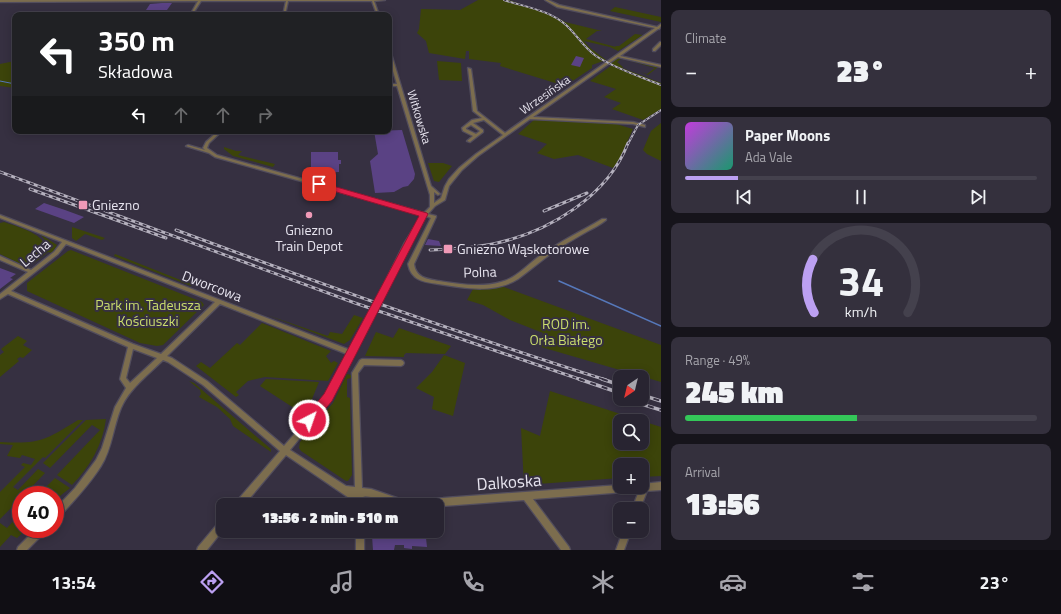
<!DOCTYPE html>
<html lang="en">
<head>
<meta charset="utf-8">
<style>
	body { margin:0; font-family:"Titillium Web",sans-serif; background:#34303d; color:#f1f3f6; height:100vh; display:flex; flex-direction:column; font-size:15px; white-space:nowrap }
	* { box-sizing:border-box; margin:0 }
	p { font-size:13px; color:#a5a4ab }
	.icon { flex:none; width:22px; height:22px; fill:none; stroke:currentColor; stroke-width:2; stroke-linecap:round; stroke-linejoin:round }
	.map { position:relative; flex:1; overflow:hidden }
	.details { display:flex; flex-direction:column; gap:10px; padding:10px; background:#16141b; width:400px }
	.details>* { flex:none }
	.banner { position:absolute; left:12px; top:12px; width:380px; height:122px; border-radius:8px; box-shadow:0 2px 10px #0003,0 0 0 1px #44414d; background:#202124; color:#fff; overflow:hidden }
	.needle { width:26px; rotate:215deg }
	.buttons { position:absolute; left:613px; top:370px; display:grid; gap:8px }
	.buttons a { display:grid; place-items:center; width:36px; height:36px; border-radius:8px; background:#282431; box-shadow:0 2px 10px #0003,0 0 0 1px #44414d; font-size:20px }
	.speed { position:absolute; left:12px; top:486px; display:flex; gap:8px; font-size:20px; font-weight:700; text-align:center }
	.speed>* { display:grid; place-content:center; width:52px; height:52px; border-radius:50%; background:#282431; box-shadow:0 2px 10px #0003,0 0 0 1px #44414d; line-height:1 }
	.speed .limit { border:6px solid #d22; background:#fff; color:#111 }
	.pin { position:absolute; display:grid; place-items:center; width:34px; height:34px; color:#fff; margin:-17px; border-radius:8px; box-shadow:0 2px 6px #0006 }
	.me { position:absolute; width:44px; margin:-22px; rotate:41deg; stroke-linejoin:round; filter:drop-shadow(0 0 3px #0008) }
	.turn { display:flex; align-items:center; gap:14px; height:84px; padding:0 20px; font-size:18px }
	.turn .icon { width:52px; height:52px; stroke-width:2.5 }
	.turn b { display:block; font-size:28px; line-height:34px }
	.lanes { display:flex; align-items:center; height:38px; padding:0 20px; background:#0003; justify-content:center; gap:20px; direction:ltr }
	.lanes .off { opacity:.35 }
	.big { font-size:30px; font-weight:800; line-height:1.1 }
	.details .widget { flex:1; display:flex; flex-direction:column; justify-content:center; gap:6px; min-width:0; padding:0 14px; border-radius:8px; background:#34303d }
	.details .dial { align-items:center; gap:0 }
	.dial svg { height:104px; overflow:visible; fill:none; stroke:#44414d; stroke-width:7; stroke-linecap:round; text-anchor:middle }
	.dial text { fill:#f1f3f6; stroke:none }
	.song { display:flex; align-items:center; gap:12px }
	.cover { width:48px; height:48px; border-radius:6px; background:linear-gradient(135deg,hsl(290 70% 55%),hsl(160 70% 35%)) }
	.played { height:4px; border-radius:2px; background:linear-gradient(90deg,#bca0f2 15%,#44414d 15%) }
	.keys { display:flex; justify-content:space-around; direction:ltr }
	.heat { display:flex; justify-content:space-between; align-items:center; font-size:22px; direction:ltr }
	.charge { height:6px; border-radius:3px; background:linear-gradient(90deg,#34c759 49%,#44414d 0) }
	.trip { position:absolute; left:216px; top:498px; width:228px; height:40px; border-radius:8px; background:#282431; box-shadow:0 2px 10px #0003,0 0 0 1px #44414d; font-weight:800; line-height:40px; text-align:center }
	.dock { display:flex; height:64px; justify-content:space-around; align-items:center; background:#100e14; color:#a5a4ab }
	.dock .icon { width:28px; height:28px }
	.dock .selected { color:#bca0f2 }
	.dock b { font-size:18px; color:#f1f3f6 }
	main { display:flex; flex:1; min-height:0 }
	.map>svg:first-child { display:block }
</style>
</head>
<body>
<main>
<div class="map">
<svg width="661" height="550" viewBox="0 0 661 550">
	<rect width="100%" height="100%" fill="#363041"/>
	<!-- green -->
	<path fill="#3c440a" d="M478,0H509L558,18L565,22L602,31H597L586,39L616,47L615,46H619L635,34L643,35L618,51L610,47L584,41L589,47L606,60L592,65V68L565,86L500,66L501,63L469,59V51H466L465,59L429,53L426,41L417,33L419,29L421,9L460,10Z
		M615,7L661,17V22L610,11Z
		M619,57L658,67L648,75L641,72L647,74L655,68L624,59H621L617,62L623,67L622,68L661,83V109L643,120L612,109L621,103L604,97L616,89L590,81L612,65L615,67L610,64Z
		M15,61V88L0,86V64Z
		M437,61L461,63L462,81L439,80Z
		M534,120L616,124L633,129L619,160L613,168L578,155L554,159L537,153L547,144L518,134Z
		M661,123V161L647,154L643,150L651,131Z
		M224,147L236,151H242L238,155L275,164L273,167L233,156L224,149Z
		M428,163H443L452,166L439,182L434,181Z
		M4,222C15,226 46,234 44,247L27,267L0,254V223Z
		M72,227L105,238L102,240L85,234L76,241L72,238Z
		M40,234L57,245L52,253L48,252L33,264L46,247L45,240Z
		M71,250L202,302L204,305L163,345L157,346L140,343L27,291V283L68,251Z
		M115,254L183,281L188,277L196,280L191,286L114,256Z
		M501,286L661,345V382L541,347L543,333L510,320L483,305L467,300L473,289Z
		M267,315L328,336L330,332L342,334L354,315L363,318L350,340L344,344Z
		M262,323L331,351L326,356L331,363L334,361L338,363L328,381L265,377L248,381L236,392L239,395L236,397L196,366L201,362L210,368L237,343L240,345Z
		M399,328L451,346L445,354L406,353L404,355V357L365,356L376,332L393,338Z
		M18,336L27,341L23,345L32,350L23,358L20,357L17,359L19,361L0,377V355L4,352L1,349Z
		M444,355L465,363L453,416L432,409L434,397L416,388L432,372Z
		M347,374L351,375V378L347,379V397L350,398L352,475L348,481H346L301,451L299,448L300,442L333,403Z
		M266,379L319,382L312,399L300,412L260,386Z
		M189,381L194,383L271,449V452L233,426L230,419L217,407L199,397L201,394L200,390Z
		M550,391L642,421H620V443H642V421L661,427V476L642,477V465H620V478L524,485L521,428L540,436Z
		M106,419C103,444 90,467 72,485L57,475L100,430L92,425L50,468L43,463L86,420Z
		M78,420H83L45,458L43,457L13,487L18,490L38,469L45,473L24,495H21V498L0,519V492L25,467L21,465L23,463L31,465L35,459L22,455L20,458L7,456L13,445L0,444V442C40,444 44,441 78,420Z
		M55,478L70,488L55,500V495H38Z
		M21,513V529H27L17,538L11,535L0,547V523L7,528Z"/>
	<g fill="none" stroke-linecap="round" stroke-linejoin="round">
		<!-- stream-far1 -->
		<path stroke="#5678ba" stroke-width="1" d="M0,81L15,84"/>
		<!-- stream -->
		<path stroke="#5678ba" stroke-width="1.5" d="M559,281L661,326"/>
	</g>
	<!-- building -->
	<path fill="#5a4284" d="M162,3H172L167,10H146L150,4Z
		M576,56L584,58L580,67L571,65Z
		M402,130L415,174L414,179L408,186L403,187L394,192L375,193L370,161L378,154L374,131Z
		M311,152H338V160H341V164H339V172L315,173V168H311Z
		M44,203L65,210L84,217L74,223L35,209Z
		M428,239L439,241L441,246L425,245Z
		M0,268L16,274L10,278L13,279L0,289Z
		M372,536L426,538L427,547L412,546V549L404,548V545H395L394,550H373Z"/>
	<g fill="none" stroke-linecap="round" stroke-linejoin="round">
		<defs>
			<path id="minor" d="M0,0H385L374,1L379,15H377L372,1H288L285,15H283L286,1H201L192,15H190L198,1L0,2Z
				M545,0H548L559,5L657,27L661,24V26L659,29H658L620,56L661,65V67L618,57L533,117L633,122L645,125V127L633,124L530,119L478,156L462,170L453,181L449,186L445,200L435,206L428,214L436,216V217L414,264C416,278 427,279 439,281C459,284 481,288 501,282C517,278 528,264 541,255C561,241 582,231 602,219H606V220C601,224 594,228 588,231C579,236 569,242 559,248C545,257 532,269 518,279C494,294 464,288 438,284C423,282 411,280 408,264L431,218L426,216L409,244L382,300L381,301H377L376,300L404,244L422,215L215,157L209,153L186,146L188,145L205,150L203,148L206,142L218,131H222L209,143L207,148L217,155L424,213L430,207V195L397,86H389V84H397L389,58V52L391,53L431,186L440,194L438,195L434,192V203L441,198L445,186L449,179L459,168L476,154L503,135L484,120L473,123L483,130V132L470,142L467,141L473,136L463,131L462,128L472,120L482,118L473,111L468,68L471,69L477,111L505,133L655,28L557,7ZM471,125L480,131L476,134L466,129V128Z
				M660,42H661V45L655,51H653V49Z
				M0,215L350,350L367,317H371L372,319L326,406L290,450L346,486L355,487L352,373L360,360L362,359L401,360L403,361L404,363L403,365L401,366L364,365L358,373L362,488L371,489L400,499L443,498L620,485V487H642V484L661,482V490L647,491L640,509H632L639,491L533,499L569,547L570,550H561L524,500L443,506H437V505H355V502L286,455L244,505H235L236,502L280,451L203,385L168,362L163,360C148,375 129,389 121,408C113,427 112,449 101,466C89,485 73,502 58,518L55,519V509L75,488L96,460L102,448L115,407L126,388L120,379L128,347L8,294L0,299V294L28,272L0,260V256L31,270L54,252L62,242L0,218ZM66,244L215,302L161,354L133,344L11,291L58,254ZM220,304L347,354L322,402L284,446L207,381L172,358L167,356ZM133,349L157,358L130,383L126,378ZM363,496L371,497L378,499H370Z
				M223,520V530L207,550H197L198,547L220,521Z
				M36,529H46L45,532L27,550H17L18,547Z
				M356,531H364V550H356Z
				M623,531H631L624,550H616Z"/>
		</defs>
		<!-- minor casing -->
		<use href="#minor" stroke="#524d5d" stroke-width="2.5"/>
		<!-- minor -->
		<use href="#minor" fill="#7c6d4e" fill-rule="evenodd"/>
		<defs>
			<path id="rail-far2" d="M504,0C525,7 549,10 566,25C577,35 584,48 596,56C616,69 639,76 661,85
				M628,144L638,125L661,110"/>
			<path id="rail-far1" d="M0,172L355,303L582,380
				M30,189L166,238
				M544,211L587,193
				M176,230C318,283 461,334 606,380
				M430,250C452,249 475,248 497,243C550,231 608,196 628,143"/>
			<path id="rail" d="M579,379L620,393
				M602,379L620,385
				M642,395L661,401
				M625,399L661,410"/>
		</defs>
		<!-- rail-far2 casing -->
		<use href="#rail-far2" stroke="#b4b0bd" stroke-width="2"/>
		<!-- rail-far1 casing -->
		<use href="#rail-far1" stroke="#b4b0bd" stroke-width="3"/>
		<!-- rail casing -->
		<use href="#rail" stroke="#b4b0bd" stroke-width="3.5"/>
		<!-- rail-far2 -->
		<use href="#rail-far2" stroke="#363041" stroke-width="1" stroke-dasharray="2.5" stroke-linecap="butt"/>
		<!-- rail-far1 -->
		<use href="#rail-far1" stroke="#363041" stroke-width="1.5" stroke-dasharray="4" stroke-linecap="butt"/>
		<!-- rail -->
		<use href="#rail" stroke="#363041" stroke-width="2" stroke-dasharray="6" stroke-linecap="butt"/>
		<defs>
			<path id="minor-bridge" d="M369,319L379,300"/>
		</defs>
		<!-- minor-bridge casing -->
		<use href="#minor-bridge" stroke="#524d5d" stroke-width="8" stroke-linecap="butt"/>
		<!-- minor-bridge -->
		<use href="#minor-bridge" stroke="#7c6d4e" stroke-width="6"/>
	</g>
	<!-- route -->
	<path fill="#e11d48" stroke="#92132f" d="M319,182L427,213L428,214L332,401L313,424L309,426L305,424L303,420L305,417L324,394L419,216L316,186L315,184Z"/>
	<!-- markers -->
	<g fill="#f09ab7" stroke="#363041" stroke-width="1.5">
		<rect x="78" y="200" width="10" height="10" rx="2"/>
		<circle cx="309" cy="215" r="4"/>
		<rect x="443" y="244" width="10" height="10" rx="2"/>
	</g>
	<g text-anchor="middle" stroke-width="4" stroke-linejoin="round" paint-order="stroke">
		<!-- far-street labels -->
		<g font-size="12" fill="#e7e4ef" stroke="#363041">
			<text transform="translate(545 95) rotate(-35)" y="4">Wrzesińska</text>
			<text transform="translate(419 117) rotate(73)" y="4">Witkowska</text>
		</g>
		<!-- poi labels -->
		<g font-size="14" fill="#e7e4ef" stroke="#363041" text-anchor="start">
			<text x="92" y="210">Gniezno</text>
			<text x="309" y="235" text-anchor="middle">Gniezno<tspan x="309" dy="16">Train Depot</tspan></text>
			<text x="457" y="254">Gniezno Wąskotorowe</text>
		</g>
		<!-- street labels -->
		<g font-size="14" fill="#e7e4ef" stroke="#363041">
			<text transform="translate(35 253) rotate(-40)" y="5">Lecha</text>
			<text transform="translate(480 272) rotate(-2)" y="5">Polna</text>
			<text transform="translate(212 286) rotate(21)" y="5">Dworcowa</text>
		</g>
		<!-- park labels -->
		<g font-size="14" fill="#cadd6d" stroke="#363041">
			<text x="148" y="310">Park im. Tadeusza<tspan x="148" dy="16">Kościuszki</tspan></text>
			<text x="566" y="329">ROD im.<tspan x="566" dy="16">Orła Białego</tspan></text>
		</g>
		<!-- near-street labels -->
		<g font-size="17" fill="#e7e4ef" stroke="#363041">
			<text transform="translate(509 482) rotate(-4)" y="6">Dalkoska</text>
		</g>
	</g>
</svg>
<div class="buttons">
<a><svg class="needle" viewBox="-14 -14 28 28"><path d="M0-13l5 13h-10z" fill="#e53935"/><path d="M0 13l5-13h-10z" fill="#a5a4ab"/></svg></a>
<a><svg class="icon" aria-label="search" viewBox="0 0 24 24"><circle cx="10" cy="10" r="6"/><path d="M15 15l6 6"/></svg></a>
<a>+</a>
<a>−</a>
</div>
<div class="speed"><div class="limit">40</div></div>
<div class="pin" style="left:319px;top:184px;background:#d93025"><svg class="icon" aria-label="arrive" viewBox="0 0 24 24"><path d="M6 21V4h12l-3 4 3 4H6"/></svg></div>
<svg class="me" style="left:309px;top:420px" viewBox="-20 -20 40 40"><circle r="17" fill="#e11d48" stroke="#fff" stroke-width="3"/><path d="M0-11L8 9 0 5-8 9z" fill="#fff"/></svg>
<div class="trip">13:56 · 2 min · 510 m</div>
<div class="banner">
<div class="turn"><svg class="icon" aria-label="left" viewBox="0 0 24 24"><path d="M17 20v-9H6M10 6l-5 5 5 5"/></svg><div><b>350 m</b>Składowa</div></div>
<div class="lanes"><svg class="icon" aria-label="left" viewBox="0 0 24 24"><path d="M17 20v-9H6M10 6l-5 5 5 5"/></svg><svg class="icon off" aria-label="ahead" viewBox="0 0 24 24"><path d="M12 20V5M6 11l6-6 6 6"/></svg><svg class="icon off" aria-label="ahead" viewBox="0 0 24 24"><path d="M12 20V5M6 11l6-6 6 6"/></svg><svg class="icon off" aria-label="right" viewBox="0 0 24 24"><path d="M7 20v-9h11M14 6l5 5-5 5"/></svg></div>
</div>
</div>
<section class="details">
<div class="widget"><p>Climate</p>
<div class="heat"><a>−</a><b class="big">23°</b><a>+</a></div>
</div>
<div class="widget">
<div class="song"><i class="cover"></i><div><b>Paper Moons</b><p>Ada Vale</p></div></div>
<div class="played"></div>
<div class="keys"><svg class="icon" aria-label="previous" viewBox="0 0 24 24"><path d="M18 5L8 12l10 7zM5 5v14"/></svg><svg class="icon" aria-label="pause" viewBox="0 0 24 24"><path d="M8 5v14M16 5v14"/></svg><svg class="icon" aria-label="next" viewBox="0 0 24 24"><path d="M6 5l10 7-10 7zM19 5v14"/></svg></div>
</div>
<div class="widget dial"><svg viewBox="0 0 100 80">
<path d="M14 69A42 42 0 1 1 86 69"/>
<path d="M14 69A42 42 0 0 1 13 28" stroke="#bca0f2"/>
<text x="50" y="56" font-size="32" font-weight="700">34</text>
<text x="50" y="72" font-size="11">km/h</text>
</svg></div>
<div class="widget"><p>Range · 49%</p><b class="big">245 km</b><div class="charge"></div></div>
<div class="widget"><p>Arrival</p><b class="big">13:56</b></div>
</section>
</main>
<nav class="dock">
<b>13:54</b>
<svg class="icon selected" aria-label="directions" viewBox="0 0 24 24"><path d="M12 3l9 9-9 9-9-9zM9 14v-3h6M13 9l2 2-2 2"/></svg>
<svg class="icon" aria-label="music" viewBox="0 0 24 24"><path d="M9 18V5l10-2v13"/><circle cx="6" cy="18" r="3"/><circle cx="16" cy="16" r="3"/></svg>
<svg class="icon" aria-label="phone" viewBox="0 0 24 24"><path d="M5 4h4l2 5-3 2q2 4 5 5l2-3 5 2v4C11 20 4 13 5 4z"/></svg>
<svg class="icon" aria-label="climate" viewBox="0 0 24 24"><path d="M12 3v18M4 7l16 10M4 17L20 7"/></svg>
<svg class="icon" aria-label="car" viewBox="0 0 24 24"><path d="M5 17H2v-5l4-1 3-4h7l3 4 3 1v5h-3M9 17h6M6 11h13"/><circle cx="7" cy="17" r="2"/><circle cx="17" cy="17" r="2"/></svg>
<svg class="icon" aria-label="filters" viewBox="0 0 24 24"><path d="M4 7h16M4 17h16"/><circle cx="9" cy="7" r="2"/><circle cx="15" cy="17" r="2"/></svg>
<b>23°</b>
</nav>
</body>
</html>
